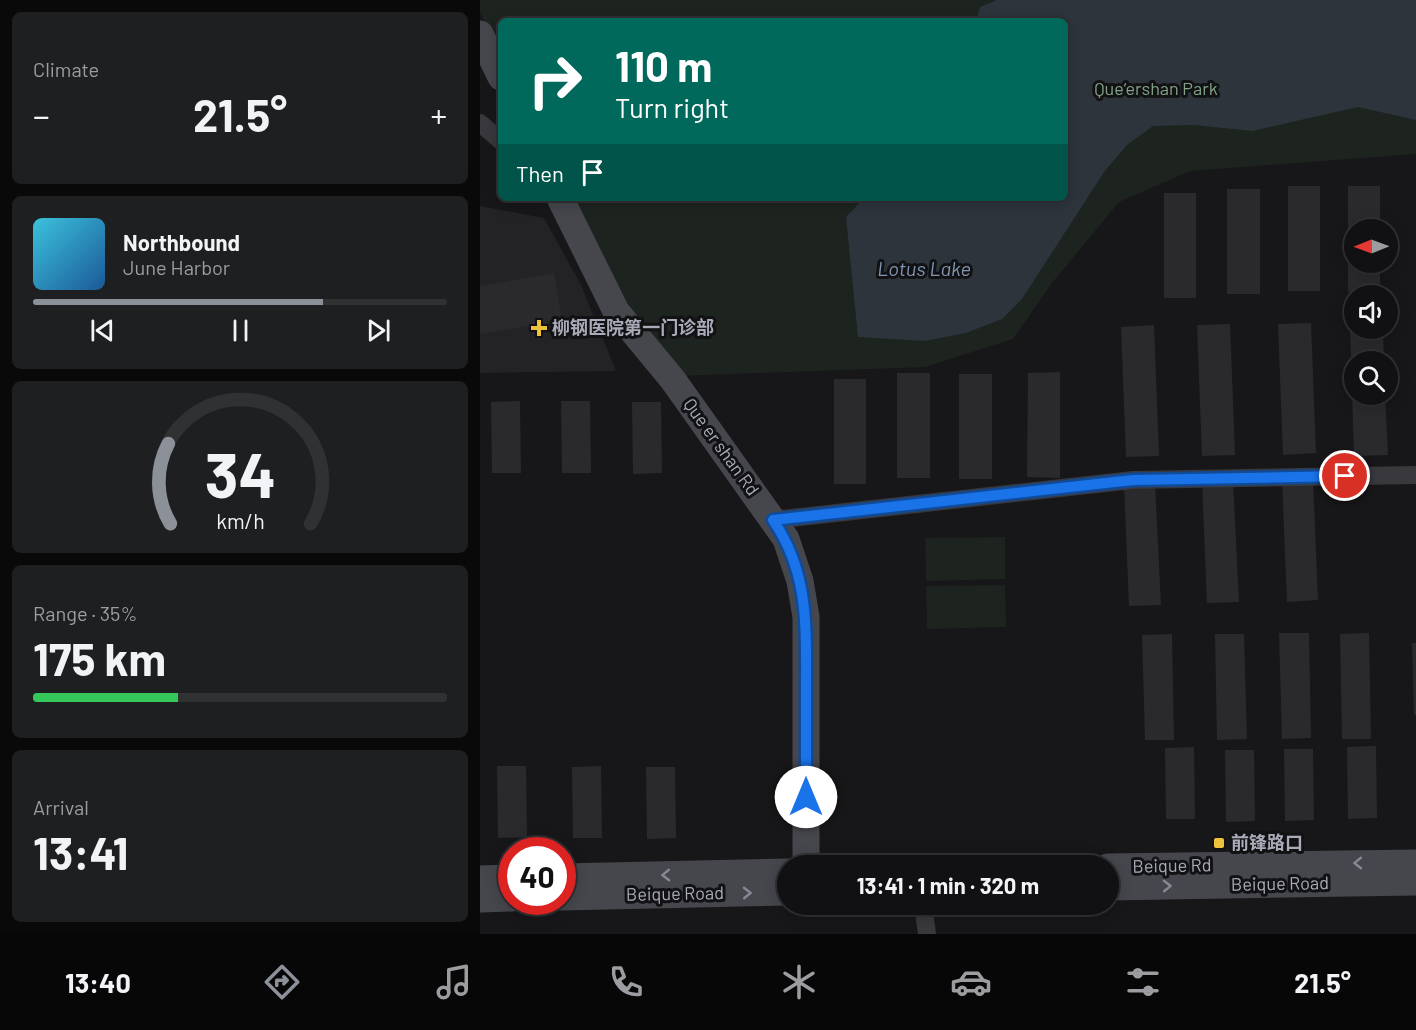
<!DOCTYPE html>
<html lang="en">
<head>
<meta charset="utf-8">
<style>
	body { margin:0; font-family:Barlow,"Noto Sans SC",sans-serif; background:#1e1f21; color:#f1f3f6; height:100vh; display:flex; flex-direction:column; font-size:22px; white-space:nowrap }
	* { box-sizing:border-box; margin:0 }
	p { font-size:20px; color:#9c9da0 }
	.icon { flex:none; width:33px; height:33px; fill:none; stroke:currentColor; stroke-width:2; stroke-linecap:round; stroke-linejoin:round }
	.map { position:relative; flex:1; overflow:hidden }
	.details { display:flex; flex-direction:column; gap:12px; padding:12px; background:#09090a; width:480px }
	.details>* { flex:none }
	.hud { position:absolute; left:18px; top:18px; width:570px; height:183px; border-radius:9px; box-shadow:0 3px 15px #0003,0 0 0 2px #303133; background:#00695c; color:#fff; overflow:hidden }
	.needle { width:39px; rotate:269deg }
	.fabs { position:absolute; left:864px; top:219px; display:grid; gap:12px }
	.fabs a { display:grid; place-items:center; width:54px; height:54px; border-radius:50%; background:#111113; box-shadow:0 3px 15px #0003,0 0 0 2px #303133; font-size:30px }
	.speed { position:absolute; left:18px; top:837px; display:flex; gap:12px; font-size:30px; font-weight:700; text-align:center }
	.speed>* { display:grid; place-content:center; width:78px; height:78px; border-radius:50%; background:#111113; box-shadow:0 3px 15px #0003,0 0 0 2px #303133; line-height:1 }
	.speed .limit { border:9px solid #d22; background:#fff; color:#111 }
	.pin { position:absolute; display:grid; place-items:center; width:51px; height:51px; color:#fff; margin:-26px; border:3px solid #fff; border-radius:50%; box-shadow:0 2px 6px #0007 }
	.me { position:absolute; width:66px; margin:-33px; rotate:0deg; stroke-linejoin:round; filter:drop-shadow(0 0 4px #0008) }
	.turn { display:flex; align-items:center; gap:21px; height:126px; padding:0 18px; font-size:27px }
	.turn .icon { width:78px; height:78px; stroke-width:2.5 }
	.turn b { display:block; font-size:42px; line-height:51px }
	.then { display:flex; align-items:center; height:57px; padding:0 18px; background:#0003; gap:12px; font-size:22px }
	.big { font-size:45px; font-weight:700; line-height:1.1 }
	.details .widget { flex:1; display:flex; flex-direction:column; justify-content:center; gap:9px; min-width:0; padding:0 21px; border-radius:9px; background:#1e1f21 }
	.details .dial { align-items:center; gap:0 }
	.dial svg { height:156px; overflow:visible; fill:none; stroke:#303133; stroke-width:7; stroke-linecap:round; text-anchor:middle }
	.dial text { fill:#f1f3f6; stroke:none }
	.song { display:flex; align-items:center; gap:18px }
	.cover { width:72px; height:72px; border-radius:9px; background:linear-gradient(135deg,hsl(190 70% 55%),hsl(210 70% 35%)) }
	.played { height:6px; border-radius:3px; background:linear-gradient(90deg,#8c9099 70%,#303133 70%) }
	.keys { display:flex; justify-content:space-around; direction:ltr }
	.heat { display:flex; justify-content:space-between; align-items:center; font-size:33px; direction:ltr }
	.charge { height:9px; border-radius:4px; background:linear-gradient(90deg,#34c759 35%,#303133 0) }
	.trip { position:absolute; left:297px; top:855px; width:342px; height:60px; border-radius:30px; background:#111113; box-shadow:0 3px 15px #0003,0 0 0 2px #303133; font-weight:700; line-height:60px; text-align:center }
	.tab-bar { display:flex; height:96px; justify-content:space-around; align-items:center; background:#070708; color:#9c9da0 }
	.tab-bar .icon { width:42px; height:42px }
	.tab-bar .selected { color:#8c9099 }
	.tab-bar b { font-size:27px; color:#f1f3f6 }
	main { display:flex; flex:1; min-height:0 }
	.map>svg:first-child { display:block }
</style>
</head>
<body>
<main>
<section class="details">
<div class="widget"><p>Climate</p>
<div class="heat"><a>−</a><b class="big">21.5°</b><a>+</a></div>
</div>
<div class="widget">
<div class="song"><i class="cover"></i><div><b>Northbound</b><p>June Harbor</p></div></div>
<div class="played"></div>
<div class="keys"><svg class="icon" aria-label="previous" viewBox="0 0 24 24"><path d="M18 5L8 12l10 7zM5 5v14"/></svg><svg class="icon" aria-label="pause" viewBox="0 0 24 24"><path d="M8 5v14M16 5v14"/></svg><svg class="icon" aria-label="next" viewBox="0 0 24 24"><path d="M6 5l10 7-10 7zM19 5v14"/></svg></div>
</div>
<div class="widget dial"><svg viewBox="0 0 100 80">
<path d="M14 69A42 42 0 1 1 86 69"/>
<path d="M14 69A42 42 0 0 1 13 28" stroke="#8c9099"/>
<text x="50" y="56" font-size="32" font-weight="700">34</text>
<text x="50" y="72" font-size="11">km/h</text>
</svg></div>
<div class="widget"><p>Range · 35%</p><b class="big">175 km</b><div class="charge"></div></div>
<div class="widget"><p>Arrival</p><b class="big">13:41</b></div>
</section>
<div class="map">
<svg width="936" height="934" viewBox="0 0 936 934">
	<rect width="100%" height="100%" fill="#171719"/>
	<!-- built -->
	<path fill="#232326" d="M0,206L64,218L101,285L136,371L0,373Z"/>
	<!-- green -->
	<path fill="#1d231e" d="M0,0H936V154L710,171L639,202L572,283L533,339L445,367L197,376L143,301L89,198H585V21H21V56L0,12Z
		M525,537V579L446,581L445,538Z
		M525,585L526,627L447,629L446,586Z"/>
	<!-- water -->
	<path fill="#2d343c" d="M517,0H936V120L878,107L772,131L714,125L673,126L647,145L624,172L542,299L522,319L486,333L445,341L378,337L366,217L384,198H585V21H496L500,7Z"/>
	<!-- building -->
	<path fill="#2a2a2d" d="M808,186H840V291H808Z
		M868,186H900V230H874V262H900V292H868Z
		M747,189H780V294H747Z
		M684,193H716V298H684Z
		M74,273L82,321L0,334V286Z
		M831,323L836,453L803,455L798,324Z
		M750,324L755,455L722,456L717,325Z
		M674,325L679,456L646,457L641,327Z
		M870,326H874V328H903L904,362H874V394H905L908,455L874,456Z
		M580,372V478L547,477L548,373Z
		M417,373H450V478H417Z
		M479,374H512V479H479Z
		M354,379H386V484H354Z
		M40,401L41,473H12L11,402Z
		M81,401H110L111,473H82Z
		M152,402H181L182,473L153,474Z
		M833,479L838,600L807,602L802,480Z
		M753,480L759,602L727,603L722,481Z
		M675,483L681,605L649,606L644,484Z
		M799,633H829L831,738L802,739Z
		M889,633L891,739H862L860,634Z
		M692,634L694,740H665L662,635Z
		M735,634H764L767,739L737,740Z
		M932,643H936V715H934Z
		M896,746L897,818L868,819L867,747Z
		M714,747L715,819H686L685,748Z
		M804,749H833L834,820L805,821Z
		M745,750H774L775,821L746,822Z
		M17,766H46L47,837L18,838Z
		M121,766L122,838H93L92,767Z
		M166,767H195L196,838L167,839Z"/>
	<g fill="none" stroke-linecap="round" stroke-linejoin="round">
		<!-- street -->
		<path stroke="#38383d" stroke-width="18" d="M0,123L21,141
			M293,520L653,480L936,475
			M443,904L447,934"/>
		<!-- secondary -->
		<path stroke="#46474d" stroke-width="27" d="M0,34L21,77
			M80,198L136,311L193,380L306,539L320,581L326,617V866
			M628,867L936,863
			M82,877L308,872
			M0,879L32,878
			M628,887L936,882
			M82,897L308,892
			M0,899L32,898"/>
	</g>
	<!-- one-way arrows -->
	<defs><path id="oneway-chevron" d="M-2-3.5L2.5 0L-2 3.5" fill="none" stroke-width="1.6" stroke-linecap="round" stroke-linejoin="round" transform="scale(1.5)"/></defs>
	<g stroke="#868993">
		<use href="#oneway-chevron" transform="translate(878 863) rotate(179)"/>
		<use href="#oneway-chevron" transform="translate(186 875) rotate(179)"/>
		<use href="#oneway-chevron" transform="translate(687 886) rotate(-1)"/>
		<use href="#oneway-chevron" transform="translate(267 893) rotate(-1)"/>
	</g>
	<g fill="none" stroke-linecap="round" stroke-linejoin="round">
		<defs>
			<path id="route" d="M326,797C326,761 326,724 326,687C326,626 329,573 293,520L653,480L865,476"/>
		</defs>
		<!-- route casing -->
		<use href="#route" stroke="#114b97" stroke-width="15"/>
		<!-- route -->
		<use href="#route" stroke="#1a73e8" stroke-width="10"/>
	</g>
	<!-- markers -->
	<g fill="#ecc33b" stroke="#121214" stroke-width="2">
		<path d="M56 319h6v6h6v6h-6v6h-6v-6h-6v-6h6z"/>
		<rect x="733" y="837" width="12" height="12" rx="3"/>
	</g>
	<g text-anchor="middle" stroke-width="6" stroke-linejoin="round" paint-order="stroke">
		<!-- park labels -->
		<g font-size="18" fill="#81a286" stroke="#121214">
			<text x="676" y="95">Que‘ershan Park</text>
		</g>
		<!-- poi labels -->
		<g font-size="18" font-weight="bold" fill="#a9acb8" stroke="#121214" text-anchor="start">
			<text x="72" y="334">柳钢医院第一门诊部</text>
			<text x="751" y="849">前锋路口</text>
		</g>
		<!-- street labels -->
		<g font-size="18" fill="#a9acb8" stroke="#121214">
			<text transform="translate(241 447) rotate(54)" y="6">Que er shan Rd</text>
			<text transform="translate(692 866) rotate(-1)" y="6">Beique Rd</text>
			<text transform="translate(800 884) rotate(-1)" y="6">Beique Road</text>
			<text transform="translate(195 894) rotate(-1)" y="6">Beique Road</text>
		</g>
		<!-- water labels -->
		<g font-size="20" font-style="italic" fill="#8196b2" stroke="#121214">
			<text x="444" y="276">Lotus Lake</text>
		</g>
	</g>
</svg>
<div class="fabs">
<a><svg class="needle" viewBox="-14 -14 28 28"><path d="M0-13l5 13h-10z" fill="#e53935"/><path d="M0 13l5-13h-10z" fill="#9c9da0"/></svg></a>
<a><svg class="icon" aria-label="sound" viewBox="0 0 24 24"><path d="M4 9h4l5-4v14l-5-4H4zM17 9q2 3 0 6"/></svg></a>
<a><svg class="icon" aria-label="search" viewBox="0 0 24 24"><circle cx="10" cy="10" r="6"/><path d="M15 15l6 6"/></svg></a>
</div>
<div class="speed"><div class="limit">40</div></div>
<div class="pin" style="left:865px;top:476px;background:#d93025"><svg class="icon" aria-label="arrive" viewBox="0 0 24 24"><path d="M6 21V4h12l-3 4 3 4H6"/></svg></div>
<svg class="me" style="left:326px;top:797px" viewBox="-20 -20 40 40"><circle r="19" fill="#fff"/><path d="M0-13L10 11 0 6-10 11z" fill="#1a73e8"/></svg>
<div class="trip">13:41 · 1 min · 320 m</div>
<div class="hud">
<div class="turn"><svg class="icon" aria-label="right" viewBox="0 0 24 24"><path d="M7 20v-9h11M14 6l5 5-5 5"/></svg><div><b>110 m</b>Turn right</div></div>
<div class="then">Then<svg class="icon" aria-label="arrive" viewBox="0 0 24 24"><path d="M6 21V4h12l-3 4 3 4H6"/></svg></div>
</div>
</div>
</main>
<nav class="tab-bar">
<b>13:40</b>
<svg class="icon selected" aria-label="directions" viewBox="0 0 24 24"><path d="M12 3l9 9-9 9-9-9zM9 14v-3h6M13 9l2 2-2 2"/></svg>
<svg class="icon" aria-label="music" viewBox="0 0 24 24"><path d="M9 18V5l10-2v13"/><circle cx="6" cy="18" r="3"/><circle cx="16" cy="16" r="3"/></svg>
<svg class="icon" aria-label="phone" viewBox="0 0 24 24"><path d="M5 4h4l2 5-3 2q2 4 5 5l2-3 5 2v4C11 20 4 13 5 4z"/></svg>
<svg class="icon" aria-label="climate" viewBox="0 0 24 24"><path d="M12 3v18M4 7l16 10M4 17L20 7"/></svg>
<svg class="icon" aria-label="car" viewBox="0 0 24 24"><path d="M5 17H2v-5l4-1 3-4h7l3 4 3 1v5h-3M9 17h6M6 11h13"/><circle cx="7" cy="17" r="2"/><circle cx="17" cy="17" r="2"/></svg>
<svg class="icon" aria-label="filters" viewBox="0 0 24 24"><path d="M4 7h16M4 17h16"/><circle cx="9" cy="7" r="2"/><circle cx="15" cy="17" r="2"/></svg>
<b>21.5°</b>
</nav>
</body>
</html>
